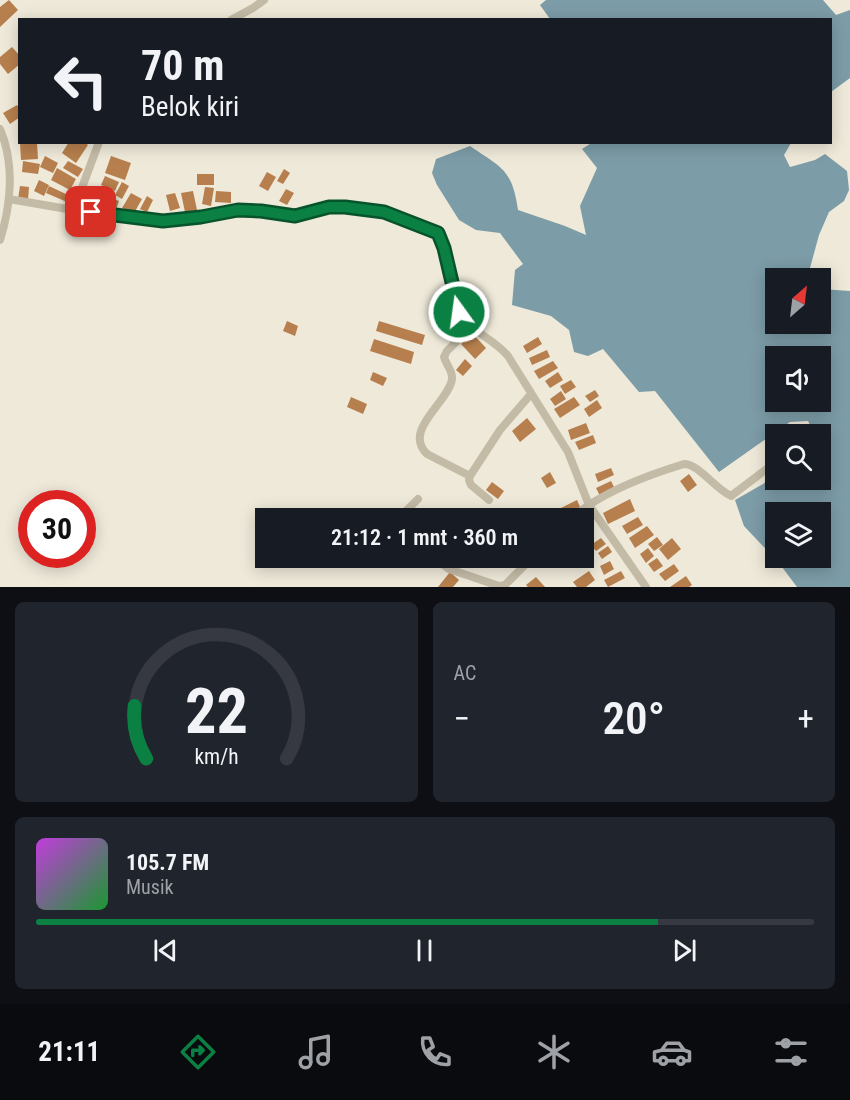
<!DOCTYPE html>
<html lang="id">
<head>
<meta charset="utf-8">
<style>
	body { margin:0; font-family:"Roboto Condensed",sans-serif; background:#20242c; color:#f1f3f6; height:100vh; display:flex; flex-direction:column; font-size:22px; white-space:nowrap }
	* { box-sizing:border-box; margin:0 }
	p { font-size:20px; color:#9ea1a6 }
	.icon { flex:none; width:33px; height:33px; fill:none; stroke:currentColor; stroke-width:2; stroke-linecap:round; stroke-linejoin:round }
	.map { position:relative; height:587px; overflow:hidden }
	.drawer { display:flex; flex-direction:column; gap:15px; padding:15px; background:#0d0f14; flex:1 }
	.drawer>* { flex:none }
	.top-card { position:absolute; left:18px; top:18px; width:814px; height:126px; border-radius:0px; box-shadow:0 3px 15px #0003; background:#171b24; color:#f1f3f6; overflow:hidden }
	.needle { width:39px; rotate:28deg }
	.controls { position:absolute; left:765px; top:268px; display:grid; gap:12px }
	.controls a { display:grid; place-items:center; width:66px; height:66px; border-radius:0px; background:#171b24; box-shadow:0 3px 15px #0003; font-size:30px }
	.speed { position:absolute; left:18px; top:490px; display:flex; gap:12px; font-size:30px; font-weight:700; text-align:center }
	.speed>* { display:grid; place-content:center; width:78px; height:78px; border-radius:50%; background:#171b24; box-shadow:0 3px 15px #0003; line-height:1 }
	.speed .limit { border:9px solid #d22; background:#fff; color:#111 }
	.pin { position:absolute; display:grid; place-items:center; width:51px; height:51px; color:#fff; margin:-26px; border-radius:12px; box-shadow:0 3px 9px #0006 }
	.me { position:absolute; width:66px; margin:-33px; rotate:346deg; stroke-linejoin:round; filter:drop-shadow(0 0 4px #0008) }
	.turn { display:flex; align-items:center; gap:21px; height:126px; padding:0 24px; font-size:27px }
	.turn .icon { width:78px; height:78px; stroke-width:2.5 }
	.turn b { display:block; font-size:42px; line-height:51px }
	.big { font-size:45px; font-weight:600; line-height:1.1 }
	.drawer .tile { flex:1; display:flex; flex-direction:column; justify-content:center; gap:9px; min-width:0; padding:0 21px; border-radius:9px; background:#20242c }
	.drawer .dial { align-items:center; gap:0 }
	.dial svg { height:156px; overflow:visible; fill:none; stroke:#363941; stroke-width:7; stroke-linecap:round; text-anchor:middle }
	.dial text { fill:#f1f3f6; stroke:none }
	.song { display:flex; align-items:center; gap:18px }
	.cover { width:72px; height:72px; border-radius:9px; background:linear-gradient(135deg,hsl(290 70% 55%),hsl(130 70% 35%)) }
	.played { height:6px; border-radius:3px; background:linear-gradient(90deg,#0b8043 80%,#363941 80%) }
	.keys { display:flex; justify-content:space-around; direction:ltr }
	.heat { display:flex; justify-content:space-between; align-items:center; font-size:33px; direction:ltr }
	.drawer .tiles { flex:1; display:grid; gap:15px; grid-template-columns:1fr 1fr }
	.tile:last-child { grid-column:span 2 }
	.trip { position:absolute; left:255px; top:508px; width:339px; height:60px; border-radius:0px; background:#171b24; box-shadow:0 3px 15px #0003; font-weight:600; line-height:60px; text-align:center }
	.tab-bar { display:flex; height:96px; justify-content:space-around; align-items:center; background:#090b0e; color:#9ea1a6 }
	.tab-bar .icon { width:42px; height:42px }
	.tab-bar .active { color:#0b8043 }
	.tab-bar b { font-size:27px; color:#f1f3f6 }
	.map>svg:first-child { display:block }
</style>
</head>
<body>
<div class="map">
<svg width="850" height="587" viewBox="0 0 850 587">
	<rect width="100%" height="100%" fill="#eee9d9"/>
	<!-- water -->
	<path fill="#7c9ca7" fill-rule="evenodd" d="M546,0H823L836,15L850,10V78L831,92V20L550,19L540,5Z
		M593,142L791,143L784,155L790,167L815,160L825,154L847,171L849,190L844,201L829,212L819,235L807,279H776V324H820L821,289L850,291V587H797L779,563L744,526L735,500L763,484L775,474L776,480H820V435H815L808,421L790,422L719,472L655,391L639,392L603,349L588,356L574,352L569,330L551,316L512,305L515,270L523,264L500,233L476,230L459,220L437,185L432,173L436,159L470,146C502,168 512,169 518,210L565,226L586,235L580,206L597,168L582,149ZM776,357H820V402H776ZM776,513H820V558H776Z"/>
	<!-- building -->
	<path fill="#b77f4d" d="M9,0L18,10L0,27V7Z
		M12,47L20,56V64L8,74L0,64V57Z
		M17,105L20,109V117L10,124L3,113Z
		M69,142H84L88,145L76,163L62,153Z
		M20,143H37L38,159L21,160Z
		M45,156L58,163L53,173L40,167Z
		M111,156L131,163L125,180L105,173Z
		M23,161L40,164L38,174L22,172Z
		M68,161L83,169L78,177L63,168Z
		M57,168L76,179L70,190L51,180Z
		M284,169L290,173L283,184L277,181Z
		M267,172L276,177L268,191L259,186Z
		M197,174H214V185H197Z
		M105,176L119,182L115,191L101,185Z
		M39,180L49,185L44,196L34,191Z
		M122,182L129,186L122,199L115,195Z
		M20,186L29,187L28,200L18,199Z
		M49,186L68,195L67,202L46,193Z
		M205,187L214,188L211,206L202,204Z
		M286,189L294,193L287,205L279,201Z
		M193,191L197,210L185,212L181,193Z
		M216,191L231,192V203L215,202Z
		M131,193L142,199L133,215L122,208Z
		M175,193L180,208L170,211L166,195Z
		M105,195L119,201L116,209L102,203Z
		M147,196L153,200L147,212L140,209Z
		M287,321L298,326L295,336L283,331Z
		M379,321L425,335L422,345L376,331Z
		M472,333L486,348L475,359L461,344Z
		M538,337L542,344L527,353L523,346Z
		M374,339L414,352L411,364L370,351Z
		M547,350L550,357L532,365L529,358Z
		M465,359L472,366L463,376L456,370Z
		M553,361L558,368L539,379L534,371Z
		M373,372L387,378L383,386L370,380Z
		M558,372L563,380L550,388L545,381Z
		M571,380L576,387L565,394L560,386Z
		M595,390L599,396L590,402L585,396Z
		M561,391L566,399L555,406L550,399Z
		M351,397L367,404L363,414L347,407Z
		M574,397L580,405L560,418L554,409Z
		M597,400L602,408L589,417L584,409Z
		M527,418L536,429L520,442L512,431Z
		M586,423L590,433L571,440L568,430Z
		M593,435L596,443L579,450L575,442Z
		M611,468L614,475L598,482L595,474Z
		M550,472L556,483L547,488L541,478Z
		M689,474L697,485L688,492L680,481Z
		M611,481L615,489L600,496L596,488Z
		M492,482L504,491L498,499L486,490Z
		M630,499L635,511L608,524L603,513Z
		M577,500L581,509L566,518L561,508Z
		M638,517L643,525L627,534L622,526Z
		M647,526L654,535L635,548L629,538Z
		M584,528L593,542L584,548Z
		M657,537L663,545L654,551L648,544Z
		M601,538L606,544L596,551L591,545Z
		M672,538L681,549L668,560L659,549Z
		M608,546L612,552L602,559L598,553Z
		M648,548L654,556L646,563L640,554Z
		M657,558L663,566L654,572L648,564Z
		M610,561L614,569L604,575L600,566Z
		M674,564L679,571L665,581L659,574Z
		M589,571L595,580L586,587H577L573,582Z
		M621,571L625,578L608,587L604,580Z
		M450,572L459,580L453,587H438Z
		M686,576L692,585L689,587H670Z
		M536,577L545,587H528L526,585Z"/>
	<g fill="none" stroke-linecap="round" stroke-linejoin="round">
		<!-- street -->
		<path stroke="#c4bba7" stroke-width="8" d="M231,20L253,8L264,0
			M0,129C15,164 11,205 0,240
			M9,199L108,216L163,221L201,217L239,210L261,211L295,216L329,207H345L384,212L438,233L443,242C447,260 451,302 461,316C473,332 495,340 508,356L568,452L589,505L646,587
			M74,209L99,142
			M470,476L427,454C402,430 449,402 452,379C453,371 446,365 444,357L447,351L472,326
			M489,500L471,485L469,480L470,476L500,430L531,394
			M398,519L418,499
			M571,519C599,493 648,475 684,464C699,464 714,488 731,496L776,462
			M433,558L449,569L499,586L505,585L532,558"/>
	</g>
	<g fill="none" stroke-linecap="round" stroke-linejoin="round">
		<defs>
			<path id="route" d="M91,212L163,221L201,217L238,210L261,211L295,216L329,207H345L384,212L438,233L444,248L459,312"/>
		</defs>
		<!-- route casing -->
		<use href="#route" stroke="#07532c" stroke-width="15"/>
		<!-- route -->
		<use href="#route" stroke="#0b8043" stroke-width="10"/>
	</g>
</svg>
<div class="controls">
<a><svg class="needle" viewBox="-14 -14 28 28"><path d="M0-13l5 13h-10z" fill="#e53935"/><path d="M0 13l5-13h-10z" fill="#9ea1a6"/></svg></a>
<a><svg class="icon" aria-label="sound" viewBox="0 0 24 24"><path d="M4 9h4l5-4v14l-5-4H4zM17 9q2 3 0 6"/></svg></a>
<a><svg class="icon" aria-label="search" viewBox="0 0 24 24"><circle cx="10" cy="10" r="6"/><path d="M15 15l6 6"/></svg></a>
<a><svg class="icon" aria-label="layers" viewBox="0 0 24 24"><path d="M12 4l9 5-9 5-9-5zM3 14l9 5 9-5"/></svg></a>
</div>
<div class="speed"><div class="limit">30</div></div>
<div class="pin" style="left:91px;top:212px;background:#d93025"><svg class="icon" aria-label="arrive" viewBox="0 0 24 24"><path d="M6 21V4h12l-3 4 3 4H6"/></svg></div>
<svg class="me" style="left:459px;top:312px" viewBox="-20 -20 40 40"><circle r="17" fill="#0b8043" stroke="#fff" stroke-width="3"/><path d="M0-11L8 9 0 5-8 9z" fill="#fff"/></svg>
<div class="trip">21:12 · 1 mnt · 360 m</div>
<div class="top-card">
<div class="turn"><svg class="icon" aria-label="left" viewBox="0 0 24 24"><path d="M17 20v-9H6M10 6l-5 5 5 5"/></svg><div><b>70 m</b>Belok kiri</div></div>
</div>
</div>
<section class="drawer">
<div class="tiles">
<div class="tile dial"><svg viewBox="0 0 100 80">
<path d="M14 69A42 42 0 1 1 86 69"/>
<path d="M14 69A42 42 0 0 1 8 42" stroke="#0b8043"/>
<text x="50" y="56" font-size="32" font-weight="700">22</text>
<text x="50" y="72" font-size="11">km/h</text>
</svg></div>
<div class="tile"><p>AC</p>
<div class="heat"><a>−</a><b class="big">20°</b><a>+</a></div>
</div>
<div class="tile">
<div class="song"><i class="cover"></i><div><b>105.7 FM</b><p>Musik</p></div></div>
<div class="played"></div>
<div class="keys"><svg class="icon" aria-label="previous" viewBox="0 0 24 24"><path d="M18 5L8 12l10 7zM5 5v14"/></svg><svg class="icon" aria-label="pause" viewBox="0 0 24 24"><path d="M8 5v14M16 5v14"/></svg><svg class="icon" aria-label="next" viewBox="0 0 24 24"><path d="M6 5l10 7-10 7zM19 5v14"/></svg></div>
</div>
</div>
</section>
<nav class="tab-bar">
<b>21:11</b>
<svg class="icon active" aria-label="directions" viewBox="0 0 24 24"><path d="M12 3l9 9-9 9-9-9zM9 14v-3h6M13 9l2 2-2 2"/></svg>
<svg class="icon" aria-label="music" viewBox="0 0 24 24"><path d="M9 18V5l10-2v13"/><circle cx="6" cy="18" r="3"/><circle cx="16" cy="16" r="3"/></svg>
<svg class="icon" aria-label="phone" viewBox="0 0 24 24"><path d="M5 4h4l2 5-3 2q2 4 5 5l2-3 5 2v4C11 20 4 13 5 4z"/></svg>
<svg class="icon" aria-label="climate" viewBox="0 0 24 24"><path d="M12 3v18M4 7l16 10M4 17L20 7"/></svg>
<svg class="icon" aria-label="car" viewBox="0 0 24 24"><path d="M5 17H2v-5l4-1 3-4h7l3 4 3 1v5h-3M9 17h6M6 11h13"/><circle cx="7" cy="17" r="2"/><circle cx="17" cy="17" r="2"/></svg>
<svg class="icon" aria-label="filters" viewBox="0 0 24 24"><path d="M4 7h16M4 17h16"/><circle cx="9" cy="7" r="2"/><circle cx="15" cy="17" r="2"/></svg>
</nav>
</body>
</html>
